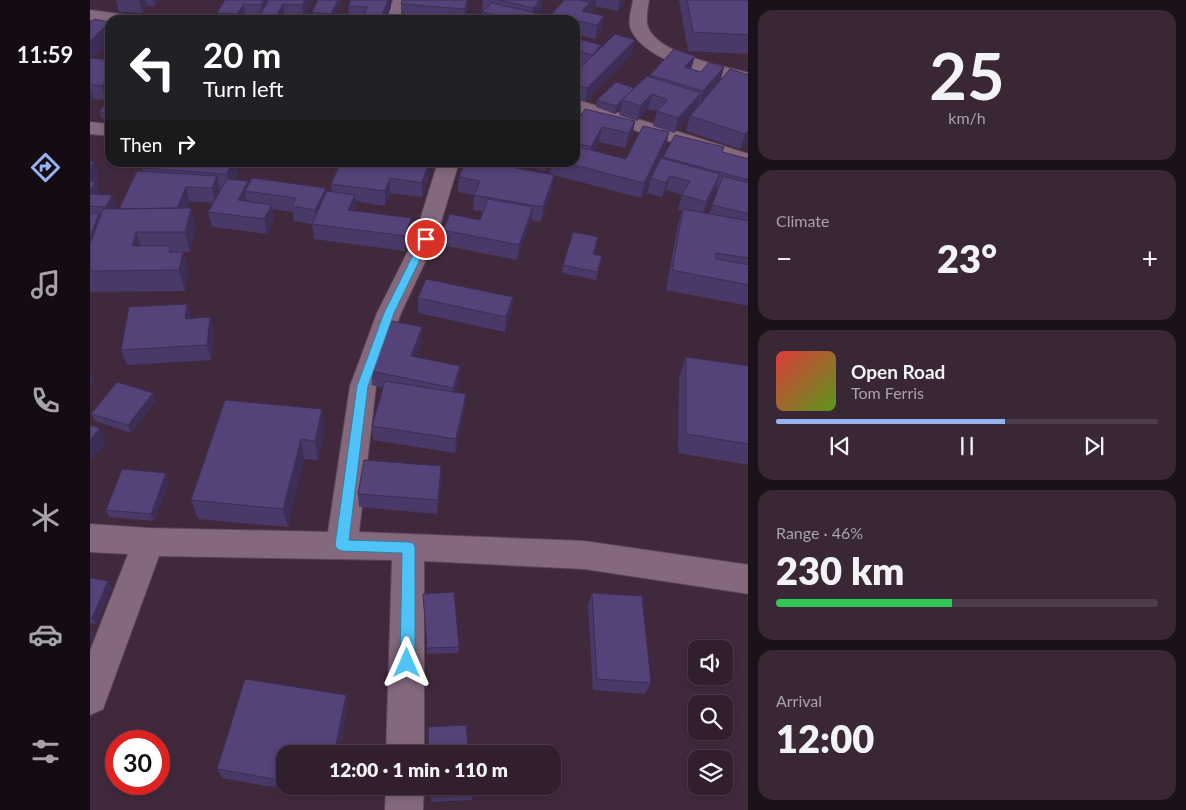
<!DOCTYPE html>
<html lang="en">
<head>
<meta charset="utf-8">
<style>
	body { margin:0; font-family:Lato,sans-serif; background:#392736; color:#f1f3f6; height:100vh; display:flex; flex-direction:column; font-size:19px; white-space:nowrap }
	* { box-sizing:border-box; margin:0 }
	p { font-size:16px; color:#a8a2aa }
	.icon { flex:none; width:28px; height:28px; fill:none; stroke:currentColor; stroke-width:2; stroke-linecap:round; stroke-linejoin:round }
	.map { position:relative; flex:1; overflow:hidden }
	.sheet { display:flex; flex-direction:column; gap:10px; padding:10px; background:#1b1119; width:438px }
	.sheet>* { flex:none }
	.top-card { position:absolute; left:15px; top:15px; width:475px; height:152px; border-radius:15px; box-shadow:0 2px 8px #0003,0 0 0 1px #4c3d4a; background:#202124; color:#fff; overflow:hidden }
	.fabs { position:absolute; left:598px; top:640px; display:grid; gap:10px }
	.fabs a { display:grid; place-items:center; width:45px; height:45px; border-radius:10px; background:#311f2e; box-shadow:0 2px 8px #0003,0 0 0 1px #4c3d4a; font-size:25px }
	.speed { position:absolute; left:15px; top:730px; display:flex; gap:10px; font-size:25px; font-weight:700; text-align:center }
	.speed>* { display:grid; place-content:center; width:65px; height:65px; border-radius:50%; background:#311f2e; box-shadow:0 2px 8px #0003,0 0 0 1px #4c3d4a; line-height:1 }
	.speed .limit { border:8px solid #d22; background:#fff; color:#111 }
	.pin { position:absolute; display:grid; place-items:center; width:42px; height:42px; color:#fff; margin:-21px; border:2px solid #fff; border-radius:50%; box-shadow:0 1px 5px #0007 }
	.me { position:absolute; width:55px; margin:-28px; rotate:0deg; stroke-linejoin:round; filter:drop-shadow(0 0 4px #0008) }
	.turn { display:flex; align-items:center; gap:18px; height:105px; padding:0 15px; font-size:22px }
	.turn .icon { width:65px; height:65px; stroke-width:2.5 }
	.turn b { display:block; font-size:35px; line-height:42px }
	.then { display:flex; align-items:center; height:48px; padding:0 15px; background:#0003; gap:10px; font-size:19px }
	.big { font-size:38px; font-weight:800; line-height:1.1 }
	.sheet .widget { flex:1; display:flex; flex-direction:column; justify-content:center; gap:8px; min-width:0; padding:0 18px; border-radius:15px; background:#392736 }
	.sheet .dial { align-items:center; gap:0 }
	.dial b { font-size:65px; line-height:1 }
	.song { display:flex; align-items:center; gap:15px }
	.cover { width:60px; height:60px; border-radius:8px; background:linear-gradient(135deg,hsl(0 70% 55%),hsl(90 70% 35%)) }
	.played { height:5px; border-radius:2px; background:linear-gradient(90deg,#95b2f1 60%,#4c3d4a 60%) }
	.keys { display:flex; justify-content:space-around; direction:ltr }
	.heat { display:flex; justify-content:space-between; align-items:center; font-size:28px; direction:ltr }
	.charge { height:8px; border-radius:4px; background:linear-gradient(90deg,#34c759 46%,#4c3d4a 0) }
	.trip { position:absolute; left:186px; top:745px; width:285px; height:50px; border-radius:15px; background:#311f2e; box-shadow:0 2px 8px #0003,0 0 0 1px #4c3d4a; font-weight:800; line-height:50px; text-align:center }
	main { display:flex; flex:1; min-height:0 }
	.tabs { display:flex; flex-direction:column; width:90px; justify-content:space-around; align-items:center; background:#140c12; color:#a8a2aa }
	.tabs .icon { width:35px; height:35px }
	.tabs .current { color:#95b2f1 }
	.tabs b { font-size:22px; color:#f1f3f6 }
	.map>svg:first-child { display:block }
</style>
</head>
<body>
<main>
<nav class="tabs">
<b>11:59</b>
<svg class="icon current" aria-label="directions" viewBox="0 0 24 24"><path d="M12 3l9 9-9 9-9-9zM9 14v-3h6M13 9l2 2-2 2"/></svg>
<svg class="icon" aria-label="music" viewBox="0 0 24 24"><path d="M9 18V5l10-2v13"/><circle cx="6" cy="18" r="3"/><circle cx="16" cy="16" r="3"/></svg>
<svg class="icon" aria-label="phone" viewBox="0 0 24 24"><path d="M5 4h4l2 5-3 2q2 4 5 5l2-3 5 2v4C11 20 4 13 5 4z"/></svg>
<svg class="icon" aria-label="climate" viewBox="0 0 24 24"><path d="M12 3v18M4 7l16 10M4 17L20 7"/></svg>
<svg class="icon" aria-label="car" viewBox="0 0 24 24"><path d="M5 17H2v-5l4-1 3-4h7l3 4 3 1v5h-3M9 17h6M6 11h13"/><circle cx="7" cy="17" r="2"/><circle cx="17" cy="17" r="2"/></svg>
<svg class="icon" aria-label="filters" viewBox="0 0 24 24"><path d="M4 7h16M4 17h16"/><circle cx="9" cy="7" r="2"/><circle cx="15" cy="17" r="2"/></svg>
</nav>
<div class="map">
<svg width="659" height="810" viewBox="0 0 659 810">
	<rect width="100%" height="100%" fill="#41293d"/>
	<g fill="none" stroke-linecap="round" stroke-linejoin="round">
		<defs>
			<path id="street" d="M303,0H319L312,20H296Z
				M543,0H559C558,8 555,19 558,27C568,54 633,66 659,73V84C626,76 552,63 540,27C538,19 542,8 543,0Z
				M0,10L37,15L43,16L45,20H20V23L0,20Z
				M485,99L659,154V167L485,111Z
				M0,122L20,124V136L0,134Z
				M348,162H369L346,239L311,313L286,386L269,532L494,541L659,565V594L494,569L334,561V754H296L302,560L69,556L13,709L0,715V651L38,554L0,552V524L58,528L238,532L260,386L287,313L324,239Z
				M296,786H334L333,810H295Z"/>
		</defs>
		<!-- street casing -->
		<use href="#street" stroke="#5a4556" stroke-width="2"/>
		<!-- street -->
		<use href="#street" fill="#84687e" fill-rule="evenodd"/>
	</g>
	<!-- wall -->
	<path fill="#493968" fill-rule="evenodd" d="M26,0H70L65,6H58L52,13L29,12Z
		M135,0H223L213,19L195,18L193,20H169V18L156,17L155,20H128L127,13Z
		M228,0H251V3L242,20L223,19L222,12Z
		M261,0H301V7L296,20L259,19L258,6Z
		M378,0L377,12L375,20H345L311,17V4Z
		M393,0H452L450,12L449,14L453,20H392V12L394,10H392Z
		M474,0H535L528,11L505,6L500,13L512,30L505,39L485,34V20H456L461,17V15Z
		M589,0H659V54L598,51Z
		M20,22V40L2,58L20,60V95L16,100L4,99L0,103V23Z
		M485,38L511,45L510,49L545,40L542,54L495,102L485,99V73L492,67L485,65Z
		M634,67L630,81L659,75V138L650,149L596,131L600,116L609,106L608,105L607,107L584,133L563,126L567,111L558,109L547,121L529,115L531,109L525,114L506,107L507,100L544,88L559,76L560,75L601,69L611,72Z
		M20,98V120L12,119L9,112Z
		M485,109L489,110L487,122L545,121L542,136L535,148L509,142L504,151L536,159L576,147L551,198L464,175L462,190L451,222L441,220L427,260L352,245L353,230L390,220L394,212L383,210L384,195L368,192L369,177L460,174L462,162H485Z
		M632,153L659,159V306L576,290L587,229L592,211L588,210L592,195L576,190L572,197L557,193L561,178L573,157ZM626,187L628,188L619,214L614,213Z
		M0,161L9,176L6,183L10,194L22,195L27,209H29L53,172L52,168L55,162H151L144,180L158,181L159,184L236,194L242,192L241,184L339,162V177L332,197L300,193L295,206L265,201V211L321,218L322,233L315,251L224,239L222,224L204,221L203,212L183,209L184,219L177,234L122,227L118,212L124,203L99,201L97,208H101L106,228L100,252H82H93L99,273L95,291L0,292Z
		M423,162H461L455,171Z
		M508,237L504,254L512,256L506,280L472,273L473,265Z
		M423,297L422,311L415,332L328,313V298Z
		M120,317L124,332L121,360L37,365L31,350L102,318Z
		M332,327V342L326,357L369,381L365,392L375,408L365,453L283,440L282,426L293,388L282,385L281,371Z
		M596,357L659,366V465L588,453L589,377Z
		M135,400L235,429L228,460L214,459L198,527L108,519L101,500Z
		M66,401L41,433L5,421L1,414Z
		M351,480L347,514L269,507L268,494Z
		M79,481L64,521L19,517L16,510Z
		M0,578L22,588L6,624L0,623Z
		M502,593L561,683L555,694L503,690L498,605Z
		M333,594L369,647L368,653L337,654Z
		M258,706L248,754H195V786H241L239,797L132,778L127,769Z
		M340,786H382L383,795L382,800L341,802Z"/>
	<!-- shaded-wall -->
	<path fill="#3c2e55" d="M49,0H56L58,6L52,13Z
		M63,0H70L65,6Z
		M174,0H184L173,17L171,5Z
		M215,0H223L213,19L212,5Z
		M248,0H251V3L242,20L241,14Z
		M298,0H301V7L296,20H290Z
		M378,0L377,12L375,20V9Z
		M450,0H452L450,12L443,20H442L443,8Z
		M501,0H506L505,6L498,15Z
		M530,0H535L528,11Z
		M500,2L498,16L492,11Z
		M154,4L156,17L155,20H148L147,14Z
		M193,4L195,18L193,20H185V18Z
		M454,15L453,20H449Z
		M514,16L512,30L505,39L507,25Z
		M20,22V40L0,59V41Z
		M545,40L542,54L495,102L497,88Z
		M511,45L508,59L500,69L502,55Z
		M605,56L601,70L594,67Z
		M634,67L630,81L609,106L613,91Z
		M20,76V95L16,100L12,86Z
		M0,87L4,99L0,103Z
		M611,93L607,107L584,133L588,118Z
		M562,94L558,109L547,121L550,106Z
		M532,101L531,109L525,114L526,106Z
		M489,110L487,124L485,127V116Z
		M545,121L542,136L535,148L539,133Z
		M512,127L509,142L498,161L501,147Z
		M659,130V138L650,149L655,134Z
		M579,132L576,147L551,198L554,183Z
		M4,162L9,176L6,183L10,196L0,198V169Z
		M142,162H151L140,188L137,174Z
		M339,162V177L332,197V183Z
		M456,162H461L455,171Z
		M630,174L625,189L612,217L616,202Z
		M464,175L462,190L451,222L453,207Z
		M127,176L130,190L125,203L122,188Z
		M580,176L576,190L572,197L576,183Z
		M300,178V193L295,206V191Z
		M158,181L160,192L155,191L157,204L148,200Z
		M96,187L99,201L89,227L85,212Z
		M236,188L237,202L227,224L225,210Z
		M22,195L27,210L21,222L16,207Z
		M265,195L266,209L259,225L258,210Z
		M182,205L184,219L177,234L174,219Z
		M443,207L441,222L427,260L429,245Z
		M101,208L106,228L100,252L95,232Z
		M9,213L14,228L0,269V238Z
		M321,218L322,233L315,251V236Z
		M46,232L53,252L42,246Z
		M93,252L99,273L95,291L89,270Z
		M423,297L422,311L415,332L416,317Z
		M97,304L102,318L95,319Z
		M120,317L124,332L121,360L117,345Z
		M332,327V342L321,371V356Z
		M370,366L369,381L362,402L363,388Z
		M1,372L5,379L0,384V373Z
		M63,393L66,401L41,433L38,425Z
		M376,394L375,408L365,453L366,439Z
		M232,409L235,429L228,460L225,441Z
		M10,428L16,442L0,462V440Z
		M211,439L214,459L198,527L193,509Z
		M351,466V480L347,514L348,500Z
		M76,473L79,481L64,521L61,514Z
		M18,581L22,588L6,624L2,618Z
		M0,628L4,634L0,643Z
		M256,695L258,706L248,754H244Z
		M237,786H241L239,797L236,788Z"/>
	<!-- building -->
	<path fill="#554279" stroke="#3c2e55" d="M135,0H174L171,5L154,4L147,14L127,13Z
		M179,0H215L212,5L193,4L185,18L169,16Z
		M228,0H248L241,14L222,12Z
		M261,0H298L290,20H272L277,7L258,6Z
		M312,0H377L375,9L311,4Z
		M409,0H450L443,8Z
		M474,0H489L500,2L492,11L514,16L507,25L461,15Z
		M597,0H659V35L603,32Z
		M402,3L454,15L449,20H425L392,12Z
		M460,16L474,20H456Z
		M4,19L20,22L0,41V23Z
		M525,34L545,40L497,88L485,84V73Z
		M485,38L511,45L502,55L485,50Z
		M584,49L605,56L594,67L611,72L619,62L634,67L613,91L560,75Z
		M0,58L20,60V76L12,86L0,84Z
		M640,69L659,75V130L655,134L600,116Z
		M557,76L611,93L588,118L567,111L578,100L562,94L550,106L532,100Z
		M526,82L544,88L526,106L507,100Z
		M20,98V113L9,112Z
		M485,109L489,110L485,116Z
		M495,109L545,121L539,133L512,127L501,147L485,143V126Z
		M553,126L579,132L554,183L473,162H485V146L536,159Z
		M585,135L634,147L632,152L659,159V180L573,157Z
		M571,158L630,174L616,202L592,195L600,181L580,176L576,183L561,178Z
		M0,161L4,162L0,169Z
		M55,162H142L137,174L52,168Z
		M251,162H339L332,183L300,178L295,191L241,184Z
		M375,162H392L464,175L453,207L384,195L390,181L369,177Z
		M47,171L127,176L122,188L96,187L87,208L29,209Z
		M633,176L659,183V214L622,205Z
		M162,178L236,188L225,210L202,206L206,198L155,191Z
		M137,179L158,181L148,200L182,205L174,219L118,212Z
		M0,181L5,182L0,191Z
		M237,191L265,195L258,210L321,218L315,236L222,224Z
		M0,194L22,195L16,207L0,206Z
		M398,199L443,207L429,245L353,230L360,214L390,220Z
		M101,208L95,232H46L42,246H80L79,252H93L89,270L0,271V244L13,209Z
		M593,209L659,221V258L626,253V259L659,265V285L582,270Z
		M0,213H9L0,238Z
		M483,232L508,237L503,254L512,256L507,272L473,265Z
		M336,279L423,297L416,317L328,298Z
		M97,304L95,319L120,317L117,345L31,350L39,307Z
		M302,321L332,327L321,356L370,366L363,388L281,371Z
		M596,357L659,366V444L596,434Z
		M295,381L376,394L366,439L282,426Z
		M27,382L63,393L38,425L1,414Z
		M135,400L232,409L225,441L211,439L193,509L101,500Z
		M0,425L10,428L0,440Z
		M274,460L351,466L348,500L268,494Z
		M32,469L76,473L61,514L16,510Z
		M0,578L18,581L2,618L0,617Z
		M364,592L369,647L337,648L333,594Z
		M502,593L552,596L561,683L507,679Z
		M155,679L256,695L244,754H195V781L127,769Z
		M376,725L379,754H339L338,727Z
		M225,786H237L236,788Z
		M341,786H382L383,795L341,797Z"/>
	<!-- route -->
	<path fill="#4fc3f7" stroke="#337fa1" d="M336,236L340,239L304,313L278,386L259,540L318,542L323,543L325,547V663L322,668L317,670L312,668L310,663L312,553L252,551L247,549L245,545L267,386L294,313L331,239Z"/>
</svg>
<div class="fabs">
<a><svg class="icon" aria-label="sound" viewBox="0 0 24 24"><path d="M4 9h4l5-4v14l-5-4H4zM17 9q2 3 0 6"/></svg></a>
<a><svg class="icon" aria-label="search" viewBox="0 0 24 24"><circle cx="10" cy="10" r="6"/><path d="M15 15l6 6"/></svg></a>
<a><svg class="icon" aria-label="layers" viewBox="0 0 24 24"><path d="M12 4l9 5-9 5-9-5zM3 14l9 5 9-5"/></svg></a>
</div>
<div class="speed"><div class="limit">30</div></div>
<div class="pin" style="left:336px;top:239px;background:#d93025"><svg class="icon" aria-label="arrive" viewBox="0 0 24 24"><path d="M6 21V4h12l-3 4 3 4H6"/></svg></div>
<svg class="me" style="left:317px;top:663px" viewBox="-20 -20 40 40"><path d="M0-17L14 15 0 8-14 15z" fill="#4fc3f7" stroke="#fff" stroke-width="4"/></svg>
<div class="trip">12:00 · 1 min · 110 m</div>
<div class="top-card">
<div class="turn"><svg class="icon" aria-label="left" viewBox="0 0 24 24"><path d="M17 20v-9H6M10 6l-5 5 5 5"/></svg><div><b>20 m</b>Turn left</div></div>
<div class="then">Then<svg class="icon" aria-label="right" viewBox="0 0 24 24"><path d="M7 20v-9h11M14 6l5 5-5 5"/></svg></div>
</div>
</div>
<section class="sheet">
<div class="widget dial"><b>25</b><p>km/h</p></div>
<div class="widget"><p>Climate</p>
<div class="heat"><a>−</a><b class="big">23°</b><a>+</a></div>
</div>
<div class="widget">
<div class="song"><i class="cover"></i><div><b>Open Road</b><p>Tom Ferris</p></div></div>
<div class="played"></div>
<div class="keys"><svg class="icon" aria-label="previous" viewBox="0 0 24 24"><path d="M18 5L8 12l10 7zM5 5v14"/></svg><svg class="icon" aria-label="pause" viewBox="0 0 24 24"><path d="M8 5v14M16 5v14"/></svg><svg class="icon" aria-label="next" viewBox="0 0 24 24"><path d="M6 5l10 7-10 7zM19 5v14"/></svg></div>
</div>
<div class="widget"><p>Range · 46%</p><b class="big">230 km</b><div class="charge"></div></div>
<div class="widget"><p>Arrival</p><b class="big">12:00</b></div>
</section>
</main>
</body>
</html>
